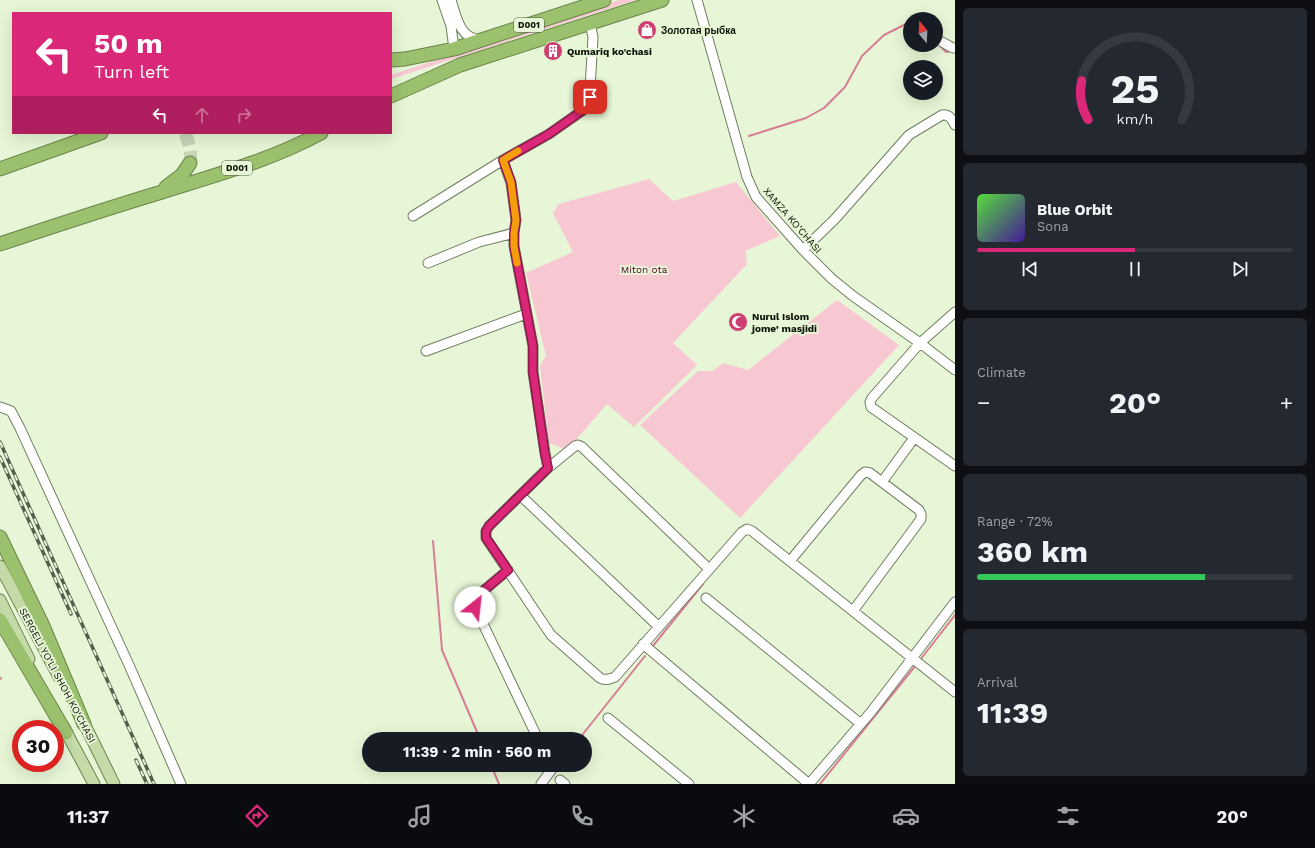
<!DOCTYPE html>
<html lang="en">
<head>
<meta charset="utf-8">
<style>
	body { margin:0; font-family:"Work Sans",sans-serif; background:#242831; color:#f1f3f6; height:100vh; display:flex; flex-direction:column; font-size:15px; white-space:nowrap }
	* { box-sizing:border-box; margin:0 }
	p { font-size:13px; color:#9ea1a6 }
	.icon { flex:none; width:22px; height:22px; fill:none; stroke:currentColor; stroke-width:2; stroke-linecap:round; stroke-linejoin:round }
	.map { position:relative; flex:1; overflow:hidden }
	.side { display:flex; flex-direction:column; gap:8px; padding:8px; background:#0d0f14; width:360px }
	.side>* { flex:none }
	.guide { position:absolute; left:12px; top:12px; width:380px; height:122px; border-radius:0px; box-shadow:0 4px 16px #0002; background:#db2777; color:#fff; overflow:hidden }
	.needle { width:26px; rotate:342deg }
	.fabs { position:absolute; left:903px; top:12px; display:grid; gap:8px }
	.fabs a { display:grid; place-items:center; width:40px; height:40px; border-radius:50%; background:#171b24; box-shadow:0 4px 16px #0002; font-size:20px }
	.speed { position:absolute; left:12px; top:720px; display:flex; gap:8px; font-size:20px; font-weight:700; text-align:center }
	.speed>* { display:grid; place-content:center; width:52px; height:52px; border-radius:50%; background:#171b24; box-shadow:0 4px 16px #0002; line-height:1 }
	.speed .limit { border:6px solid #d22; background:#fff; color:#111 }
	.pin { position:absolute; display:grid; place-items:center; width:34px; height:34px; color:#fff; margin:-17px; border-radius:8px; box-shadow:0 2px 6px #0006 }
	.me { position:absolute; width:44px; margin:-22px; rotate:29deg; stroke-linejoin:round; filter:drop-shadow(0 0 3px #0008) }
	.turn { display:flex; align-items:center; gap:14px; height:84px; padding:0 16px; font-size:18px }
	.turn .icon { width:52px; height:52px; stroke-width:2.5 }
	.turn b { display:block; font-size:28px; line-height:34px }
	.lanes { display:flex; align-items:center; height:38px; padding:0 16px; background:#0003; justify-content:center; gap:20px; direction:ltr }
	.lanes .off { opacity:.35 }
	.big { font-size:30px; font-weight:700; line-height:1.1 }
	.side .tile { flex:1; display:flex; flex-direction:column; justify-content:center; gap:6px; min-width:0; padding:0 14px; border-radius:6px; background:#242831 }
	.side .dial { align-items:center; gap:0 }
	.dial svg { height:104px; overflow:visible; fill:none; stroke:#363941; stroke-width:7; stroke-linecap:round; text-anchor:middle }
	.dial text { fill:#f1f3f6; stroke:none }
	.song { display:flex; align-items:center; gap:12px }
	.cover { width:48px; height:48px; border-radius:6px; background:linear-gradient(135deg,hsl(110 70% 55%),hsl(260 70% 35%)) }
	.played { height:4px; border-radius:2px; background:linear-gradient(90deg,#db2777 50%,#363941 50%) }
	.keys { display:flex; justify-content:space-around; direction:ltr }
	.heat { display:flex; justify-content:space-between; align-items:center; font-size:22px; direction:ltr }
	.charge { height:6px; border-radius:3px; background:linear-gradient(90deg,#34c759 72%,#363941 0) }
	.trip { position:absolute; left:362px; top:732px; width:230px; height:40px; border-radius:20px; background:#171b24; box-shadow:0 4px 16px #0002; font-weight:700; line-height:40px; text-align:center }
	.menu { display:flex; height:64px; justify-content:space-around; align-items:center; background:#090b0e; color:#9ea1a6 }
	.menu .icon { width:28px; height:28px }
	.menu .selected { color:#db2777 }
	.menu b { font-size:18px; color:#f1f3f6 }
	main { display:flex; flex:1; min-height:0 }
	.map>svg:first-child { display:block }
</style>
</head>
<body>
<main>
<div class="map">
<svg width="955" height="784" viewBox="0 0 955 784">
	<rect width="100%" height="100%" fill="#e7f6d6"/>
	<!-- green -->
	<path fill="#f7c7d2" d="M619,0H635L391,79V75Z
		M649,179L673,201L736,182L780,236L745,251L747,264L673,343L697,365L634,427L607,404L567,450L549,443L540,366L546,356L526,273L573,252L553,213L559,204Z
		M837,300L899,345L740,518L640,425L698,371H713L723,363L748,370Z"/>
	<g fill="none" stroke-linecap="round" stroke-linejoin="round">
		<!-- stream -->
		<path stroke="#d77d95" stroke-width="2" d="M936,42L946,52L952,51
			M749,136L806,118L824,108L845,87L862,56L884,35L910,22
			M433,541L442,650L480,739
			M652,647L703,584
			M920,660L955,615
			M0,679L1,678
			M579,739L645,656
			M491,765L499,784
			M820,784L916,665"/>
		<!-- highway-tunnel -->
		<path stroke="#c6d4b7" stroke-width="13" stroke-dasharray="13 6" stroke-linecap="butt" d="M185,133C189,143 192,152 190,163"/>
		<defs>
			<path id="minor" d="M442,0L451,26L454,49
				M451,0C457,18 459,38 481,40
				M697,0L747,177L756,197L803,250L832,279L853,296L920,343L955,370
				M942,42L953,48H955
				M503,160L511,183L516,220L514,233V246L533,346V372L545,453L548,468
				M413,216L503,160L549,134L589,106L593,37L590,23
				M803,250L835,219L909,135L942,115C949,114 952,119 955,125
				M428,263L479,242L514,233
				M955,312L920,343L872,398L870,402L871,407L955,466
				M426,351L526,314
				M0,407L11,411L20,428L129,665L181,784
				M882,482L914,438
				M520,495L659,627
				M790,561L861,475L865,472L870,473L919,510L921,514V519L853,611
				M709,569L582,447L578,445L575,446L548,468L489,526L486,531V538L551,635L600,678C605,681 609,679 615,677L742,532L747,529L752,531L955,692
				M508,570L476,597L474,602L475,607L538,739
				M706,598L861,724
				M643,644L809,784
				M608,718L689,784
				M560,780L565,784
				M541,784L552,769L550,765
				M809,784L871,712L955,602"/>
			<path id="major" d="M0,566L59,677
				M0,600L29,659
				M81,717L114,784
				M63,726L94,784"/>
			<path id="highway" d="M391,60L405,59L454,49L604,0
				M391,96L460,65L662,0
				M0,169L101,133
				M166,187L182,175L190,163
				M0,244C54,226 108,208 162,192C216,175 271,160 321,133
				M0,537L43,626L84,724
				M0,620L66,733"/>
		</defs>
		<!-- minor casing -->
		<use href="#minor" stroke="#707d61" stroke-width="11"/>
		<!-- major casing -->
		<use href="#major" stroke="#6a834a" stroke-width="13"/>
		<!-- highway casing -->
		<use href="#highway" stroke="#6a834a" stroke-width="15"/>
		<!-- minor -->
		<use href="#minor" stroke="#fff" stroke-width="9"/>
		<!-- major -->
		<use href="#major" stroke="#c4daa8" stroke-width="11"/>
		<!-- highway -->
		<use href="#highway" stroke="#9cc16e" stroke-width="13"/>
		<defs>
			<path id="rail" d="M0,442L154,784
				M0,457L71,614
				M136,760L147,784"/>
		</defs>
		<!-- rail casing -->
		<use href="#rail" stroke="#555d4b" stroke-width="3.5"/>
		<!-- rail -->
		<use href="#rail" stroke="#e7f6d6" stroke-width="2" stroke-dasharray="6" stroke-linecap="butt"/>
	</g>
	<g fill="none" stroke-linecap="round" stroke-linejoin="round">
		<defs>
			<path id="route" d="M475,607L474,602L476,597L508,570L486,538V531L489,526L548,468L545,454L533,372V346L514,246V233L516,220L511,182L503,160L549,134L589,106L590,97"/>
		</defs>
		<!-- route casing -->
		<use href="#route" stroke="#8e194d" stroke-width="10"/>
		<!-- route -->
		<use href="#route" stroke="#db2777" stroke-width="7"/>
		<!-- slow -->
		<path stroke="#f59e0b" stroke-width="7" d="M517,263L514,246V233L516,220L511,182L503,160L518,151"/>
	</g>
	<!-- icons -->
	<defs>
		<symbol id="shop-disc" viewBox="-11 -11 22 22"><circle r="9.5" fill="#cd4071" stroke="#e7f6d6"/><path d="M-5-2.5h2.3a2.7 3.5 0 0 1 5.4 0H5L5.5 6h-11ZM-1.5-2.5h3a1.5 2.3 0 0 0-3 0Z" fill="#fff"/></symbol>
		<symbol id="building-disc" viewBox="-11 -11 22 22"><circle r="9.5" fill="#cd4071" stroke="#e7f6d6"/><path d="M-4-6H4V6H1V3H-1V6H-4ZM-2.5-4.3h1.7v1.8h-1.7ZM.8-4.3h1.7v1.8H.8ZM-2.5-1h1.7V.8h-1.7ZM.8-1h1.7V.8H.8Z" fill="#fff"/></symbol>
		<symbol id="mosque-disc" viewBox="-11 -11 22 22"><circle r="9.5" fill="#cd4071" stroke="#e7f6d6"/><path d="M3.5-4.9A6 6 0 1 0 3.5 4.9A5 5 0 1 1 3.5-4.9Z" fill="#fff"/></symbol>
	</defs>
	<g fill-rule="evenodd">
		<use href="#shop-disc" x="636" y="19" width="22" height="22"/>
		<use href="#building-disc" x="542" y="40" width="22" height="22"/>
		<use href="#mosque-disc" x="727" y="311" width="22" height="22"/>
	</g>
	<g text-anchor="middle" stroke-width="4" stroke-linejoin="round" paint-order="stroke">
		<!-- shield labels -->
		<g fill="#e7f6d6" stroke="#4e5645" stroke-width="1">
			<rect x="514" y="18" width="30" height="14" rx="3"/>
			<rect x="222" y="161" width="30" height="14" rx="3"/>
		</g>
		<g font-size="9" font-weight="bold" fill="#0d1107">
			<text x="529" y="28">D001</text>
			<text x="237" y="171">D001</text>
		</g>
		<!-- poi labels -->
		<g font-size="10" font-weight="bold" fill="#0d1107" stroke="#e7f6d6" text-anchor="start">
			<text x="661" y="34">Золотая рыбка</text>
			<text x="567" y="55">Qumariq ko'chasi</text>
			<text x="752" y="320">Nurul Islom<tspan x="752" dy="12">jome’ masjidi</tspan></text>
		</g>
		<!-- street labels -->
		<g font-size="10" fill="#0d1107" stroke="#e7f6d6">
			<text transform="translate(793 220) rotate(49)" y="4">XAMZA KO'CHASI</text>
			<text transform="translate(58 675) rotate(62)" y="4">SERGELI YO‘LI SHOH KO‘CHASI</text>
		</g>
		<!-- park labels -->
		<g font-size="10" fill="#550126" stroke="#e7f6d6">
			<text x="644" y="273">Miton ota</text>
		</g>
	</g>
</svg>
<div class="fabs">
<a><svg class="needle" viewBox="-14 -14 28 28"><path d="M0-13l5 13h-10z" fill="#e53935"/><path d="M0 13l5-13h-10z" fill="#9ea1a6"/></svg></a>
<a><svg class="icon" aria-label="layers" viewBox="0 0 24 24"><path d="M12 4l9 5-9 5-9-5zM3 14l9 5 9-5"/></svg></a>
</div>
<div class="speed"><div class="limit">30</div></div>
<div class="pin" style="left:590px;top:97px;background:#d93025"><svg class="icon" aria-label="arrive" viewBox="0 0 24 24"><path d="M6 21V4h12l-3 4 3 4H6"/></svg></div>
<svg class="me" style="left:475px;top:607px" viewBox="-20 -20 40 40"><circle r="19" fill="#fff"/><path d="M0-13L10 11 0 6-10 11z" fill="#db2777"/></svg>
<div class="trip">11:39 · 2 min · 560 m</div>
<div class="guide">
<div class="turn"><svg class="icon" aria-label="left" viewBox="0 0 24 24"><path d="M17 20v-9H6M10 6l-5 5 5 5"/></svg><div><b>50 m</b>Turn left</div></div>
<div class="lanes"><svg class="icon" aria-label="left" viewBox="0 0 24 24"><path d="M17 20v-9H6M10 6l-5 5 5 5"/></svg><svg class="icon off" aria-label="ahead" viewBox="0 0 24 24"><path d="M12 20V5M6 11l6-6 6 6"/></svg><svg class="icon off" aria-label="right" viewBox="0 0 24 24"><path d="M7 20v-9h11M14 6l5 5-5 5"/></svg></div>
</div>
</div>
<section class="side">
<div class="tile dial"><svg viewBox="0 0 100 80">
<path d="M14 69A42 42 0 1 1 86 69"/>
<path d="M14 69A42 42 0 0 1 9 39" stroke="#db2777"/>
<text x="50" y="56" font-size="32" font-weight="700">25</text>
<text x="50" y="72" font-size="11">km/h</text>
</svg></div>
<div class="tile">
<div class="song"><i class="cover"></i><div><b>Blue Orbit</b><p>Sona</p></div></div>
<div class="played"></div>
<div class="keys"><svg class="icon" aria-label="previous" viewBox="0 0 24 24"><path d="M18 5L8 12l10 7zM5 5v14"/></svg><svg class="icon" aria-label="pause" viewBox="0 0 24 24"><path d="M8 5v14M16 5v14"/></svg><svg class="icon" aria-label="next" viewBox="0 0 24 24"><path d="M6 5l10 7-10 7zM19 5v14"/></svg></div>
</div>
<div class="tile"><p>Climate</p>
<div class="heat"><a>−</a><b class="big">20°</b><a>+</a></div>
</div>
<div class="tile"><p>Range · 72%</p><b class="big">360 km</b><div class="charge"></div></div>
<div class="tile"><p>Arrival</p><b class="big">11:39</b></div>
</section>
</main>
<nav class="menu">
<b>11:37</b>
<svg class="icon selected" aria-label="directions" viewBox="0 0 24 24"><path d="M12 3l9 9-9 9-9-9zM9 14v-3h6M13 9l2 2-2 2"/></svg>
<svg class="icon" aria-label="music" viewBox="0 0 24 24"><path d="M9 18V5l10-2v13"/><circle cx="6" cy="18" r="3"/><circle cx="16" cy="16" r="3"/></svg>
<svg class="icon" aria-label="phone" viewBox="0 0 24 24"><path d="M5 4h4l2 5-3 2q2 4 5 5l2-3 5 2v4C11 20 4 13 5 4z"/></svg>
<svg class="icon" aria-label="climate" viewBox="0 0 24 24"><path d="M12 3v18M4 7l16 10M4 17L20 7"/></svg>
<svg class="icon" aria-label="car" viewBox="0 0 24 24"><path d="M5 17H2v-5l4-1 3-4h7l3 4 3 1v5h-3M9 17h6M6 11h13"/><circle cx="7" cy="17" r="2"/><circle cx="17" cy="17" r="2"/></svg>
<svg class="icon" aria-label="filters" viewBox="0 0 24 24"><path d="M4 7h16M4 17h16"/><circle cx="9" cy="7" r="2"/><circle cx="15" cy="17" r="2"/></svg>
<b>20°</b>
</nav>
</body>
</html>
